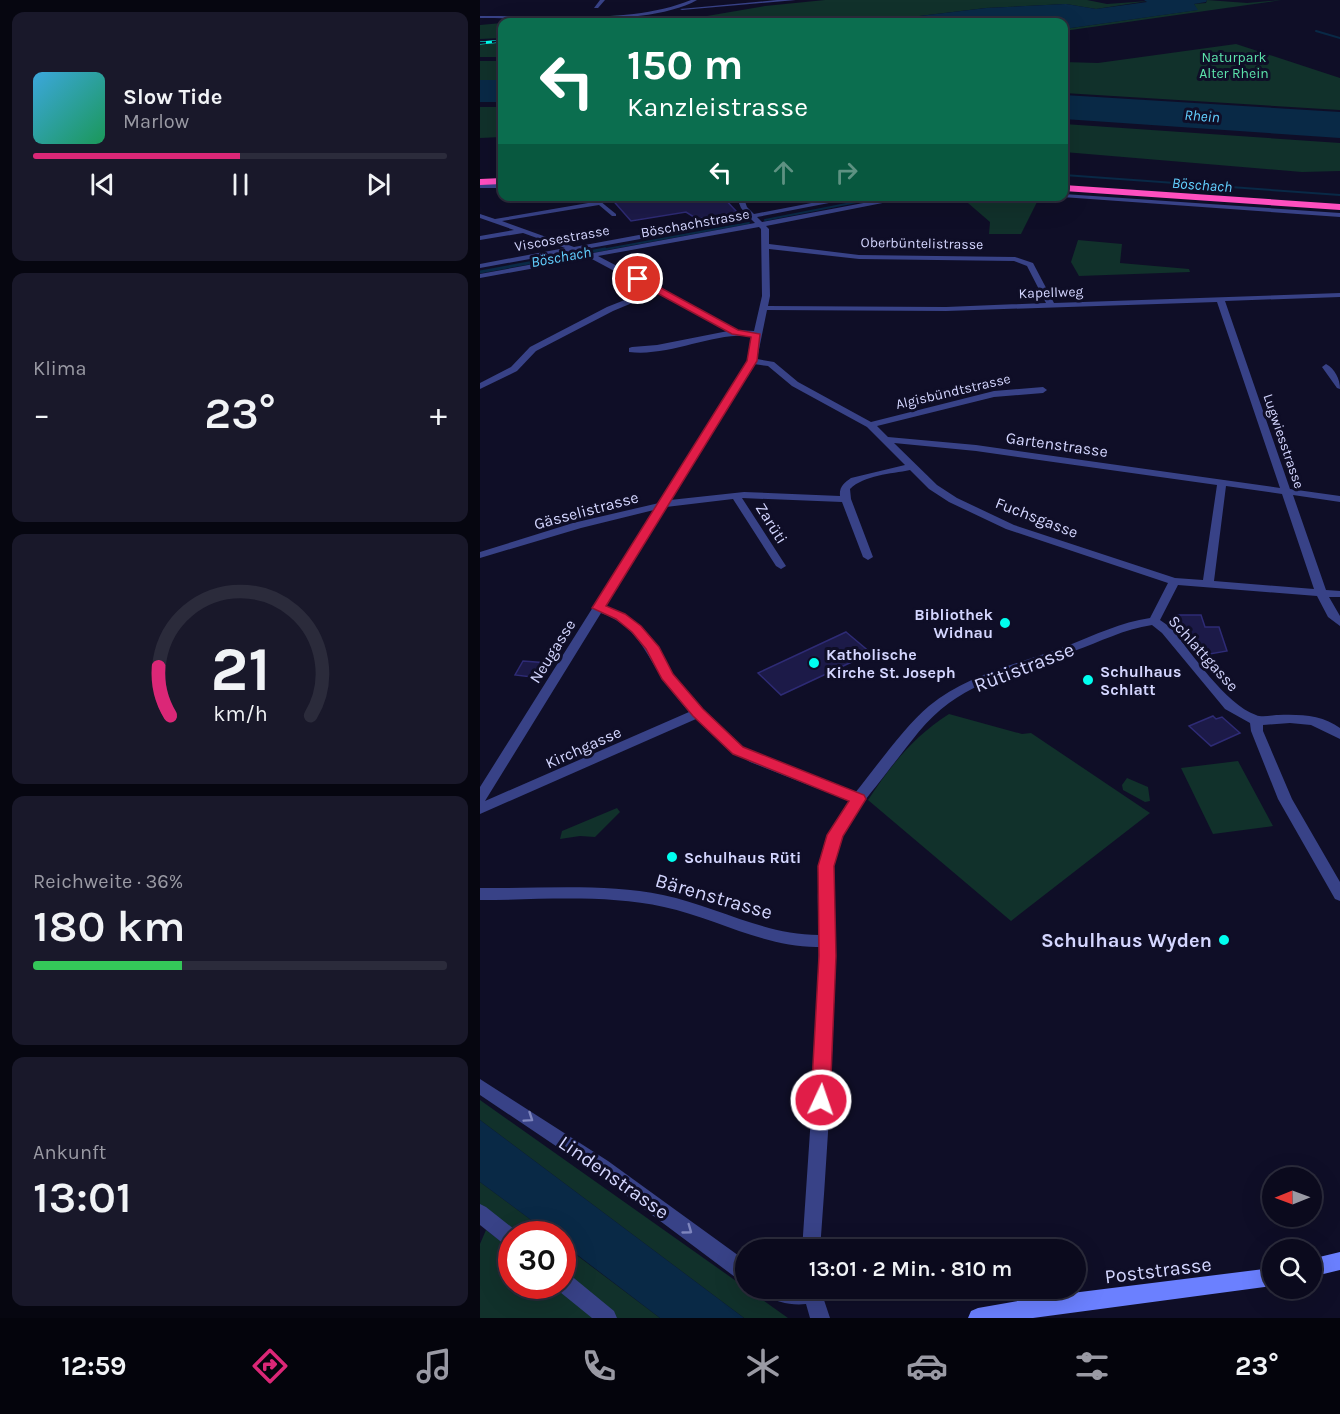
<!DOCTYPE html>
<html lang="de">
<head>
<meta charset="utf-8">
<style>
	body { margin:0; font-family:Karla,sans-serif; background:#19182a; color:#f1f3f6; height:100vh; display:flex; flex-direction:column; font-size:22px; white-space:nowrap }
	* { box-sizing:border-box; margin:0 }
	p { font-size:20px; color:#9a9aa4 }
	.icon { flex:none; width:33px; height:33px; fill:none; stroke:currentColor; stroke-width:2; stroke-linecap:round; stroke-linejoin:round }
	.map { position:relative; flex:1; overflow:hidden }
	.panel { display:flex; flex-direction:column; gap:12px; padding:12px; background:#060610; width:480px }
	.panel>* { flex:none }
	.top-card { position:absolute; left:18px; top:18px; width:570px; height:183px; border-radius:12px; box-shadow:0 6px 24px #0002,0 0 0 2px #2b2b3b; background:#0b6e4f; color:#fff; overflow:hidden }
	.needle { width:39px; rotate:269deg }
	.tools { position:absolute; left:782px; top:1167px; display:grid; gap:12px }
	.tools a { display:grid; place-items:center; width:60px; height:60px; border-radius:50%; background:#0b0a1d; box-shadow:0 6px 24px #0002,0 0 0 2px #2b2b3b; font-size:30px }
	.speed { position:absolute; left:18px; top:1221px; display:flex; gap:12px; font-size:30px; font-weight:700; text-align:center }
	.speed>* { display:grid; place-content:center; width:78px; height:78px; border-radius:50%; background:#0b0a1d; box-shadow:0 6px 24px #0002,0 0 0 2px #2b2b3b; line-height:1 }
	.speed .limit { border:9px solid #d22; background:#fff; color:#111 }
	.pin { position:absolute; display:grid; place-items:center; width:51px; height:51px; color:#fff; margin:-26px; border:3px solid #fff; border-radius:50%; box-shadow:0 2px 6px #0007 }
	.me { position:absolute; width:66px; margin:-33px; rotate:3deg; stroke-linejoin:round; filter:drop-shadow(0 0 4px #0008) }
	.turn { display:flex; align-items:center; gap:21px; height:126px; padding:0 30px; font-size:27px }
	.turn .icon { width:78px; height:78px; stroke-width:2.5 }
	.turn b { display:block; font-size:42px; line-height:51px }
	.lanes { display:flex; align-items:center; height:57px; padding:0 30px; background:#0003; justify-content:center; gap:30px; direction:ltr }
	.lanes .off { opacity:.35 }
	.big { font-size:45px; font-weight:600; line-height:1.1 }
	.panel .tile { flex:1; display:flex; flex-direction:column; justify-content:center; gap:9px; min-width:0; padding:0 21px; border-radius:12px; background:#19182a }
	.panel .dial { align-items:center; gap:0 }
	.dial svg { height:156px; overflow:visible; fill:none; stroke:#2b2b3b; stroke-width:7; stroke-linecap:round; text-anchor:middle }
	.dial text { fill:#f1f3f6; stroke:none }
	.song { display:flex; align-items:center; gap:18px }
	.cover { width:72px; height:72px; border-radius:9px; background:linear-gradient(135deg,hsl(200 70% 55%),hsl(150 70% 35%)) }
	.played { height:6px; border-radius:3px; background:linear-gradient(90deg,#db2777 50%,#2b2b3b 50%) }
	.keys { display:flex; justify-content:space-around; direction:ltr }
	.heat { display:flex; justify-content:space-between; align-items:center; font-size:33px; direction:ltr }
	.charge { height:9px; border-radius:4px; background:linear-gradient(90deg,#34c759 36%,#2b2b3b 0) }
	.trip { position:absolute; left:255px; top:1239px; width:351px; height:60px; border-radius:30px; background:#0b0a1d; box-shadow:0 6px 24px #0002,0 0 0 2px #2b2b3b; font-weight:600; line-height:60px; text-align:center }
	.dock { display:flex; height:96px; justify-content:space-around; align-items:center; background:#04040c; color:#9a9aa4 }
	.dock .icon { width:42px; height:42px }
	.dock .current { color:#db2777 }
	.dock b { font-size:27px; color:#f1f3f6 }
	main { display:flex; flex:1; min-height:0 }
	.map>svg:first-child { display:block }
</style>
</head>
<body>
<main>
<section class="panel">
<div class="tile">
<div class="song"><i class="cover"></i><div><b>Slow Tide</b><p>Marlow</p></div></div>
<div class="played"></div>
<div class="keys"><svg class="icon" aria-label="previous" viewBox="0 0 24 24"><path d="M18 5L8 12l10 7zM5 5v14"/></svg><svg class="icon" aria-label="pause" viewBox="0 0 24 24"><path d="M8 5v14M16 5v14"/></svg><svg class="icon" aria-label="next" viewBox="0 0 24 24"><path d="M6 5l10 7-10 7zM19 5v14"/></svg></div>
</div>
<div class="tile"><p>Klima</p>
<div class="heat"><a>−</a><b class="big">23°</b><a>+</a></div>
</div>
<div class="tile dial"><svg viewBox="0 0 100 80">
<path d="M14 69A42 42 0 1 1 86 69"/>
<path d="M14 69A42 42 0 0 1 8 44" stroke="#db2777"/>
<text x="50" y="56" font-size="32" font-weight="700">21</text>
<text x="50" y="72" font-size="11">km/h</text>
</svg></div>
<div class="tile"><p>Reichweite · 36%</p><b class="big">180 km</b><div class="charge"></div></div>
<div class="tile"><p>Ankunft</p><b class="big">13:01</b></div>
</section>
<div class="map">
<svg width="860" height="1318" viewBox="0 0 860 1318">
	<rect width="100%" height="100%" fill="#0f0e27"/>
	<!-- green -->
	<path fill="#11312b" d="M345,0H607L627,4L668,1L616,9L586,4L506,8L390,22H192L285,6Z
		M727,0L767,3L802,0L584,31V29L717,10L714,4L726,3Z
		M143,15L145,17H155L161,22H39Z
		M22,23V38L0,39V25Z
		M22,40V57H0V42Z
		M756,44L860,78V110L584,93V62L618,63Z
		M0,61H22V80H0Z
		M0,107H22V137L0,138Z
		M584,124L860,143V171L822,172L584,152Z
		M481,197L559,198L541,234H509L510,222Z
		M598,240L642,244L640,263L709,269L710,272L599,276L591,262Z
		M469,714L542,734L551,733L670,813L531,921L388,800C411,765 433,737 469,714Z
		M758,761L793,826L733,834L701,768Z
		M647,778L668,787L670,801L665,802L643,790L642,785Z
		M137,808L140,812L115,837L100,836L80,839L82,831Z
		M0,1100L266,1288L308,1318H264L0,1120Z
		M0,1182L70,1234H33L0,1208Z
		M6,1230L31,1249L32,1286H76L114,1318H0V1244Z
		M82,1244L180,1318H136L83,1273Z"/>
	<!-- water -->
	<path fill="#092946" d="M664,0H727L726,2L714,4L718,10L584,29V22H390L506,8L586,4L616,9L667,2Z
		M0,80H22V102H0Z
		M584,95L860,112V138L584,119Z
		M0,1120L264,1318H180L83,1244L82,1234H70L0,1182Z"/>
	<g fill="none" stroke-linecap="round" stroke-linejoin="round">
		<!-- stream-far1 -->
		<path stroke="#092946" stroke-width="2" d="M836,31L860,38
			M584,175L860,195
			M285,220L407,196
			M116,251L269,223"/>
		<!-- stream -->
		<path stroke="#092946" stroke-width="3" d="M0,272L125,249"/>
	</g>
	<!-- building -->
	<path fill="#1c1a48" stroke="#2e2b75" stroke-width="1.5" d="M129,196H242L257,212L217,219L206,212L151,221Z
		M697,615H721L725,627H739L747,651L718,656L711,645L705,642Z
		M366,632L391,653L301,695L278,673Z
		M43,661L68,663L60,678L35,675Z
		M733,716L736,719L742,717L760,733L731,746L709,726Z"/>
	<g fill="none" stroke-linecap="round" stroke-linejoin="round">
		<!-- minor -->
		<path fill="#384287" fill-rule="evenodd" d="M120,0H125L118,8H114Z
			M211,0H217C170,27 56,18 0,18V16C65,15 150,25 211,0Z
			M297,0H316L202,10L200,9Z
			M256,196H263L267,207L274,214L368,196H385L277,217L282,222L421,196H438L286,226L289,229V244L379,255L535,257L553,263L574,303L860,293V297L745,301L810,489L860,496V502L813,495L846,590L860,591V597H849L860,616V626L848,617L837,596L698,585L680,620L690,627C712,653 745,704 776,715C782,718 792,715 798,715C819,714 843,715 860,728V739L831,725L810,723L783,725V731L812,799L860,882V901L855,899L798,799L771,731L770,723L745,709L682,633L672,625C644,629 620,642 594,651C553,667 505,677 469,703C445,720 429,745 411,767C391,794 367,818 357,851C346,889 356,929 355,968C353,1062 347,1156 340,1250H322L334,1072L339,947C285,948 236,918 184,907C124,894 61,900 0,900V888C61,889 124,883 183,895C236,906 284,935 339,935C336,883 337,845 369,801L270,762L244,746L216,719L0,814V803L4,802L0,803V787L174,510L101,528L0,558V552L93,523L179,503L268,361L273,336C232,332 190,357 149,352V348L152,347L177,345L248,331L176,293L133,311L56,351L37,371L0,389V383L31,367L50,347L127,307L170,290L110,258L0,278V274L275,223L271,219L0,268V264L85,248L43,233L0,240V236L34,230L0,218V214L15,219L120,201L136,214V216H132L119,205L22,221L94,247L267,215L261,208ZM279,227L281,229L282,296L274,331L258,330L182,290V287H177L118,256ZM289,249L379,259L534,261L547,266L566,303L466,307L288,306L290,296ZM737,302L800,488L496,445L408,437L397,426L514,397L563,393L567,390L563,387L514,391L391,422L318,382L294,362L277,359L287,310L466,311ZM274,364L288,366L312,386L387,427L425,465L371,478C364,483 359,487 360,496L264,492L190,500ZM414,443L496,451L737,485L723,580L695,578L534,525L477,498L457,485ZM430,470L449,489L469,502L526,529L688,583L670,618C641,622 615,635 587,646C541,663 488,674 449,706C425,726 396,767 375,793L296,764L264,748L254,740L205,691L158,624L149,617L125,606L186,507L253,499L296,566L301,569L306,566L262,498L362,502L383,557L388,560L393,557L371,499L370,489C384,475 411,474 430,470ZM746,486L802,494L834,589L734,581ZM121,613C154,625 163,647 180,675C189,688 199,700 209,712L5,801Z
			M846,364C855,369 860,379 860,389L857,388L842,367Z
			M0,1079L128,1161L266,1261V1282L259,1280L116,1173L0,1095Z
			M0,1204L6,1207L39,1233V1234H32V1248L25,1245L0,1225Z
			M82,1272L89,1274L134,1311L137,1318H112L75,1288L74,1286H82Z
			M279,1288H340L350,1318H330L326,1304C310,1306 296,1301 281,1295Z"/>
		<!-- tertiary -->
		<path fill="#384287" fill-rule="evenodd" d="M0,184H22V188H0Z
			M584,194L860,213V217L582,197Z"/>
		<!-- secondary -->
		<path fill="#6b80ff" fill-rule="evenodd" d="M860,1252V1270L831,1277V1259Z
			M792,1268V1286L553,1318H488L491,1311L498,1308L560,1297Z"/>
		<!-- motorway -->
		<path fill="#ff4fc0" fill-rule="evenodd" d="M22,178V184L0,185V179Z
			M584,185L860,204V210L584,191Z"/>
		<defs>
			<path id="rail" d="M0,43L22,41"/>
		</defs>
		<!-- rail casing -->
		<use href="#rail" stroke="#00ffef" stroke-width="3"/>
		<!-- rail -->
		<use href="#rail" stroke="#0f0e27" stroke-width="2" stroke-dasharray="6" stroke-linecap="butt"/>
	</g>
	<!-- one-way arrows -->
	<defs><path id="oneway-chevron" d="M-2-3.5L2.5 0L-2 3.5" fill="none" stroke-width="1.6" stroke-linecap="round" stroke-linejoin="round" transform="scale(1.5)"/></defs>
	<g stroke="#7e85bd">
		<use href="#oneway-chevron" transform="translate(49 1118) rotate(34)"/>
		<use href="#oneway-chevron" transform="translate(208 1230) rotate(36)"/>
	</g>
	<!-- route -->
	<path fill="#e11d48" stroke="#92132f" stroke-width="1.5" d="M155,277H161L258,330L280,334L277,361L126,606L145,614L161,626L179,647L193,674L223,709L263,747L384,795L386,799L363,836L354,866L356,956L350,1100L347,1106L341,1109L334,1106L331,1100L339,956L338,866L347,835L369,801L253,754L213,716L182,679L166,649L152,632L136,619L112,608L267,361L271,337L252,334L155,281Z"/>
	<!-- markers -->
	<g fill="#00ffef" stroke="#0f0e27" stroke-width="2">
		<circle cx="525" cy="623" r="6"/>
		<circle cx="334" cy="663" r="6"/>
		<circle cx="608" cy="680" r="6"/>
		<circle cx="192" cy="857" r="6"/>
		<circle cx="744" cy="940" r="6"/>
	</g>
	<g text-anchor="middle" stroke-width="6" stroke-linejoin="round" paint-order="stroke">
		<!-- far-park labels -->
		<g font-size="14" fill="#5ce3ab" stroke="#0f0e27">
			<text x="754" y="62">Naturpark<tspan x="754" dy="16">Alter Rhein</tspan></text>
		</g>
		<!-- far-street labels -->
		<g font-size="14" fill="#d4d6ff" stroke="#0f0e27">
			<text transform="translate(215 223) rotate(-10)" y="5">Böschachstrasse</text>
			<text transform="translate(82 238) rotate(-10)" y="5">Viscosestrasse</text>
			<text transform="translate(442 243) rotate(1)" y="5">Oberbüntelistrasse</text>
			<text transform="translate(571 292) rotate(-2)" y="5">Kapellweg</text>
			<text transform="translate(473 391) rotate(-13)" y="5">Algisbündtstrasse</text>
			<text transform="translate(804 441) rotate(71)" y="5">Lugwiesstrasse</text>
		</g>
		<!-- far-water labels -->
		<g font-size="15" font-style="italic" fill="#62d0ff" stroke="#0f0e27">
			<text transform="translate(722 116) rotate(4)" y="5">Rhein</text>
			<text transform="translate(722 185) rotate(4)" y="5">Böschach</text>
			<text transform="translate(81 257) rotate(-10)" y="5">Böschach</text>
		</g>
		<!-- street labels -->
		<g font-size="16" fill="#d4d6ff" stroke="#0f0e27">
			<text transform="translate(577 444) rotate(8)" y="6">Gartenstrasse</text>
			<text transform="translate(106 510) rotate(-15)" y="6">Gässelistrasse</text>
			<text transform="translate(557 517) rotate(21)" y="6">Fuchsgasse</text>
			<text transform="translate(292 523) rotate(58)" y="6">Zarüti</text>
			<text transform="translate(72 651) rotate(-58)" y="6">Neugasse</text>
			<text transform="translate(724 653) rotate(48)" y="6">Schlattgasse</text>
			<text transform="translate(103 747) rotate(-24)" y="6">Kirchgasse</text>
		</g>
		<!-- poi labels -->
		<g font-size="16" font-weight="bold" fill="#d4d6ff" stroke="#0f0e27" text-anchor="start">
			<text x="513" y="620" text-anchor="end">Bibliothek<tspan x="513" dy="18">Widnau</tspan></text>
			<text x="346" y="660">Katholische<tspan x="346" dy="18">Kirche St. Joseph</tspan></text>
			<text x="620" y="677">Schulhaus<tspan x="620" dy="18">Schlatt</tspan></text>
			<text x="204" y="863">Schulhaus Rüti</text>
		</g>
		<!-- near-street labels -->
		<g font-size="20" fill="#d4d6ff" stroke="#0f0e27">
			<text transform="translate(544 667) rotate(-21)" y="7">Rütistrasse</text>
			<text transform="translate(234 896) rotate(16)" y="7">Bärenstrasse</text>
			<text transform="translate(134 1177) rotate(35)" y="7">Lindenstrasse</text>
			<text transform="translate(678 1270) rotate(-7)" y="7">Poststrasse</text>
		</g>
		<!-- near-poi labels -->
		<g font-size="20" font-weight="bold" fill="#d4d6ff" stroke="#0f0e27" text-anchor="end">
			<text x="732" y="947">Schulhaus Wyden</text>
		</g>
	</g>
</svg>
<div class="tools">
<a><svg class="needle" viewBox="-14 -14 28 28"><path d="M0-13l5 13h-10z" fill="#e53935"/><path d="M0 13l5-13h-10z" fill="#9a9aa4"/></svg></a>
<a><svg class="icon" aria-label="search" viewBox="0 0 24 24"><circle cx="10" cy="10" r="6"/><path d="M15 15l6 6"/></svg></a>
</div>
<div class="speed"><div class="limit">30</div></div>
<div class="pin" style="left:158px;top:279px;background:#d93025"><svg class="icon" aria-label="arrive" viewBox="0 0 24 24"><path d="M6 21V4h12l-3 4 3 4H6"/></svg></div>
<svg class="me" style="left:341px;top:1100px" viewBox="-20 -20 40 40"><circle r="17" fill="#e11d48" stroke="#fff" stroke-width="3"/><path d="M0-11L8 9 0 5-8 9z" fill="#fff"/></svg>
<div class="trip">13:01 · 2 Min. · 810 m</div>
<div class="top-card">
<div class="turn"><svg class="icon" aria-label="left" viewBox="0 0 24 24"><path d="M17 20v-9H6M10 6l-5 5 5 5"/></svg><div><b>150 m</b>Kanzleistrasse</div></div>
<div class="lanes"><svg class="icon" aria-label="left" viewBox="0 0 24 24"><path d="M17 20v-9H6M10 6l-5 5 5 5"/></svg><svg class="icon off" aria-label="ahead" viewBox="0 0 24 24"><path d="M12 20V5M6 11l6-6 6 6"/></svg><svg class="icon off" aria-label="right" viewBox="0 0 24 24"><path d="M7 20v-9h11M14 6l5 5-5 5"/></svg></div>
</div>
</div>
</main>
<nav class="dock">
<b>12:59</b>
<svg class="icon current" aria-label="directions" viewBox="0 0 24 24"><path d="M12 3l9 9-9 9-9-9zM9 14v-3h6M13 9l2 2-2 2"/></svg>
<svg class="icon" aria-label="music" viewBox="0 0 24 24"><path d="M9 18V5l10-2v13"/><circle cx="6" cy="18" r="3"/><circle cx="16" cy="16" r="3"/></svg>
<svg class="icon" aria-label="phone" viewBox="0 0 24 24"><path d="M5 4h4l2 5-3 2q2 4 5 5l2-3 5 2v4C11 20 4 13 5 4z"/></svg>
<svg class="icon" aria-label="climate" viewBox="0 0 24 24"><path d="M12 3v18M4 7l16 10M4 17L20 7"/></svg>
<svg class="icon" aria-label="car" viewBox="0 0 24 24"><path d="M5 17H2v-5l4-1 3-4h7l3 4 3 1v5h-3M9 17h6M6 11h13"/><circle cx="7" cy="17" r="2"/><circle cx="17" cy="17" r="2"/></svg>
<svg class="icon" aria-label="filters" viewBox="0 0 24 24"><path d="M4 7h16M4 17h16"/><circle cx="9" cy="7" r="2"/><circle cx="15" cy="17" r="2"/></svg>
<b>23°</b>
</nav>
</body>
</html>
